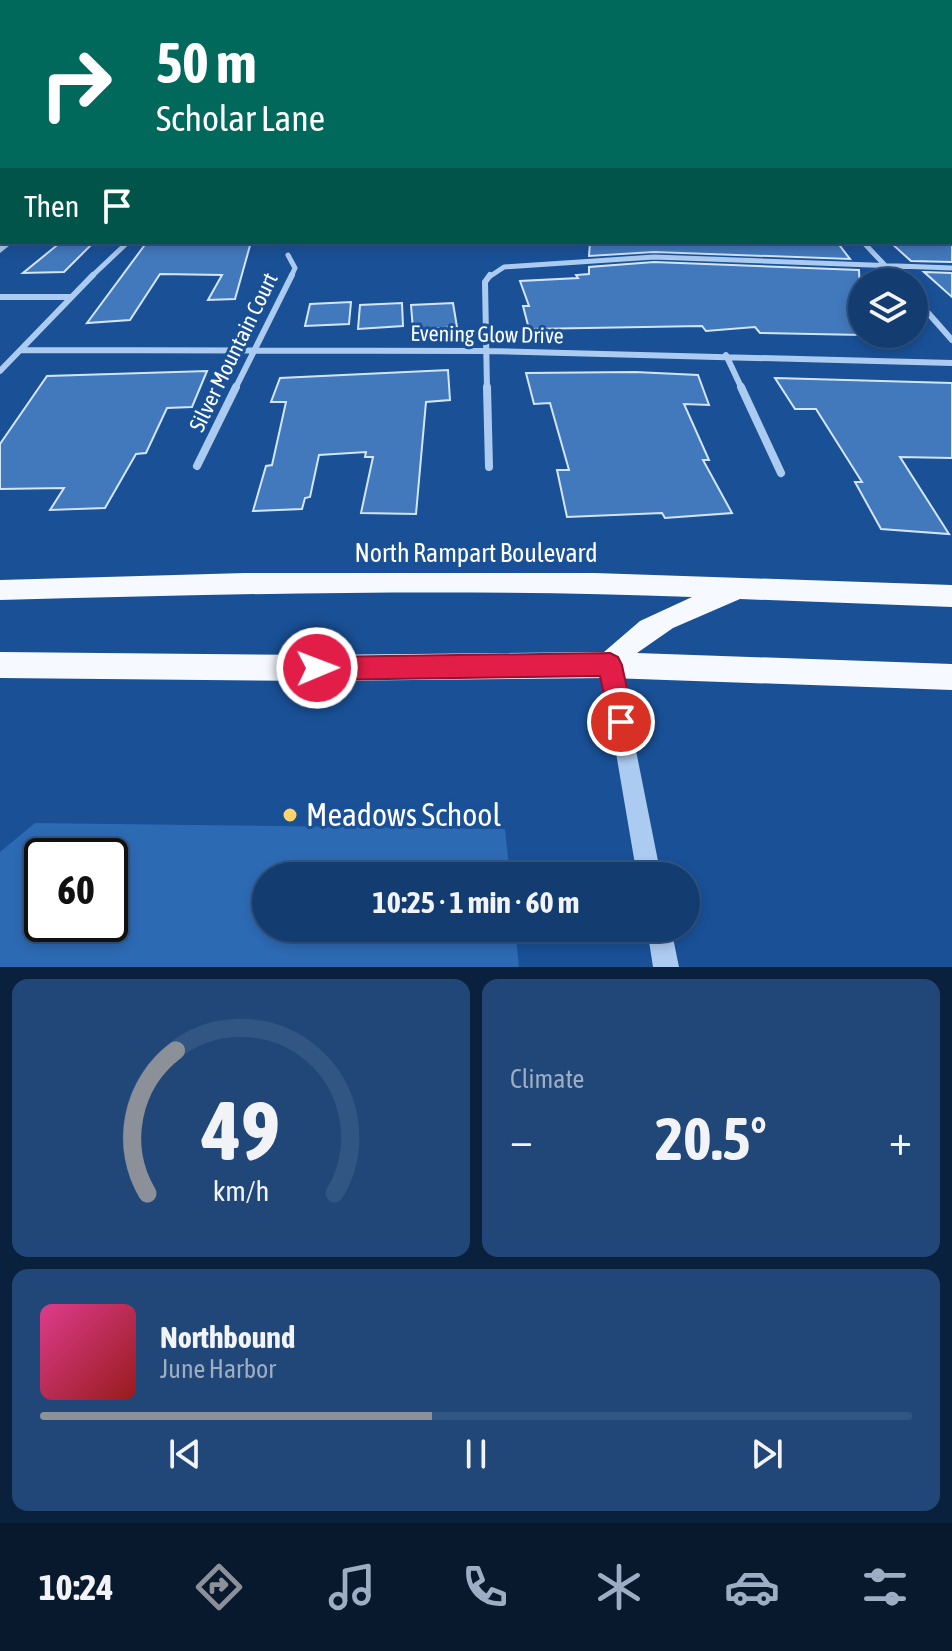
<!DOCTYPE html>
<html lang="en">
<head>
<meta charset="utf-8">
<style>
	body { margin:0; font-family:"Asap Condensed",sans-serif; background:#204778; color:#f1f3f6; height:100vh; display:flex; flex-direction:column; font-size:30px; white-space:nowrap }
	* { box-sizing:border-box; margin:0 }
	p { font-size:26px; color:#9dadc3 }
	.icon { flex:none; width:44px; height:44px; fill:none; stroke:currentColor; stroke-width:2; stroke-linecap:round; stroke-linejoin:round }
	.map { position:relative; height:967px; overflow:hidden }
	.drawer { display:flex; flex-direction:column; gap:12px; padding:12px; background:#0a213e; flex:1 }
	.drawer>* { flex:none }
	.banner { position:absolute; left:0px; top:0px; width:952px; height:244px; box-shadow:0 4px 12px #0003,0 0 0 2px #325683; background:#00695c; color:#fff; overflow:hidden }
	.buttons { position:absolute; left:848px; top:268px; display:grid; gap:16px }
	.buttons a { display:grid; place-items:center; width:80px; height:80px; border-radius:50%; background:#133c70; box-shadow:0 4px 12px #0003,0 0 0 2px #325683; font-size:40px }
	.speed { position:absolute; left:24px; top:838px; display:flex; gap:16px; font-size:40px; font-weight:700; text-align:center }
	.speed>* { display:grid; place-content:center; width:104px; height:104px; border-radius:50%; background:#133c70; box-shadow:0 4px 12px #0003,0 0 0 2px #325683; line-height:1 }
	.speed .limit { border:4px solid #111; border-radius:12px; background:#fff; color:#111 }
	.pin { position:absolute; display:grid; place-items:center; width:68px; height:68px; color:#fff; margin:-34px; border:4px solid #fff; border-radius:50%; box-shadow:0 2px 8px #0007 }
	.me { position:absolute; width:88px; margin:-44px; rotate:89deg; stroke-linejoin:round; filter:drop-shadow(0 0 6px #0008) }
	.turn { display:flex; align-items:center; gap:28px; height:168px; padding:0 24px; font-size:36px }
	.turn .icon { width:104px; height:104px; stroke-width:2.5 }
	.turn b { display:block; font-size:56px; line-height:68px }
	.then { display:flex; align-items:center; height:76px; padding:0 24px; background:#0003; gap:16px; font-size:30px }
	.big { font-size:60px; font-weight:700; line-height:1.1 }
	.drawer .card { flex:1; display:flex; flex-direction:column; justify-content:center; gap:12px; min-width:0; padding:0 28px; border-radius:16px; background:#204778 }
	.drawer .dial { align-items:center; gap:0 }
	.dial svg { height:208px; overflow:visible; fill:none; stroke:#325683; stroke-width:7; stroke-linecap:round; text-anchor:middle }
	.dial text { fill:#f1f3f6; stroke:none }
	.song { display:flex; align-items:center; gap:24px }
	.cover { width:96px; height:96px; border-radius:12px; background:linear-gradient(135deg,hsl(330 70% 55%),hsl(0 70% 35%)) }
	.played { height:8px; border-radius:4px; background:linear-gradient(90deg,#8c9099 45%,#325683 45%) }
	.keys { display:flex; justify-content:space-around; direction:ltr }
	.heat { display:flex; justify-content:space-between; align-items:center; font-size:44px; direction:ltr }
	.drawer .tiles { flex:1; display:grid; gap:12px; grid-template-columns:1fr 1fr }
	.card:last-child { grid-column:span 2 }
	.trip { position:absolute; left:252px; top:862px; width:448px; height:80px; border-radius:40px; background:#133c70; box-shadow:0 4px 12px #0003,0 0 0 2px #325683; font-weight:700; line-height:80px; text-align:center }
	.dock { display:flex; height:128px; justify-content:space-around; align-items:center; background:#08182d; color:#9dadc3 }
	.dock .icon { width:56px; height:56px }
	.dock .on { color:#8c9099 }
	.dock b { font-size:36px; color:#f1f3f6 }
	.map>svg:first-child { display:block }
</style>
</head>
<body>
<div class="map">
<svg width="952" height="967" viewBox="0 0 952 967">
	<rect width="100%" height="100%" fill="#195096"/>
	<!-- green -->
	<path fill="#2d6ab4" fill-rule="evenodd" d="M35,823L505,829L510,876H266V928H515L519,967H0V852ZM42,856H110V924H42Z"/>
	<!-- building -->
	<path fill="#4279bd" stroke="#d3e5fb" stroke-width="2" d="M61,242H94L64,272L23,273Z
		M147,242H251L235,299L208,300L222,275L160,274L130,320L87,323Z
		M590,242H837L850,259L654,252L589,256Z
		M890,242H952V262L911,261Z
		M654,262L859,270L862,335L760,333L755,327L706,331L702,326L529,329L523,306H529L520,281L578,278L576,275L589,274V267Z
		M924,272L952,273V297Z
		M351,302L349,324L305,326L310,304Z
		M402,303L403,326L358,329L360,305Z
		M453,303L457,327L413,330L411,305Z
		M448,370L450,400L426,402L416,514L361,513L373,457H365L366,452L319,455L310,497L305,498L302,509L253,511L266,466L272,465L286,402H271L280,378Z
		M207,371L192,407L167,408L146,453L136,454L105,508L50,510L64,488L0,489V444L47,376Z
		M635,372L698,375L709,405L684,404L709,460H703L732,513L665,518L662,513L567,517L557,470H569L550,403L534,404L526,373Z
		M775,378L952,383V458L900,457L949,534L881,529L855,482H862L816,409H795Z"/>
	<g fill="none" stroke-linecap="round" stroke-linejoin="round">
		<!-- minor-far2 -->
		<path stroke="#accbf0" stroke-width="5" d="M863,242L896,277
			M288,255L295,268L291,277
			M91,277L128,242
			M489,277L504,267L654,257L952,268"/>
		<!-- minor-far1 -->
		<path stroke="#accbf0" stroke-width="6" d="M894,275L901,282
			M0,297H70
			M914,297L952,340
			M21,350L487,351L952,363
			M726,355L742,389
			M0,371L93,275
			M235,389L292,275
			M487,389L485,282L490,275"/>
		<!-- minor -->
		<path stroke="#accbf0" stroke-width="8" d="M487,387L489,467
			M741,387L781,473
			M197,466L236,387"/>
		<!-- tertiary -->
		<path fill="#accbf0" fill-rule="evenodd" d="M5,242H14L0,253V246Z
			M610,656L616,659L619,665L661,876H637L601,665L604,659Z
			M647,928H671L679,967H653Z"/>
		<!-- primary -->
		<path fill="#f6f9ff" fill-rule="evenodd" d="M245,573H595L952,585V607L740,599L673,628L637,653L952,664V690L610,678L317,681L0,678V652L317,655L604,652L640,621L692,597C461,588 230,594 0,600V580Z"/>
	</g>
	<!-- sky -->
	<linearGradient id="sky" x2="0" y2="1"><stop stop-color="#0e2c52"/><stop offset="0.47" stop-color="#3864a0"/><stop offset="1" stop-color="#3864a0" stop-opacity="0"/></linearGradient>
	<rect width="952" height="257" fill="url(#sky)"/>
	<!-- route -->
	<path fill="#e11d48" stroke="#92132f" stroke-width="2" d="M610,653L618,657L622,665L634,722L630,731L621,734L612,731L600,676L317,680L309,676L305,668L309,660L317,657Z"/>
	<!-- markers -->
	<circle fill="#ffd56c" stroke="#195096" stroke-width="3" cx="290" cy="815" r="8"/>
	<g text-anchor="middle" stroke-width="6" stroke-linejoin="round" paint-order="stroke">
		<!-- far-street labels -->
		<g font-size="22" fill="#fff" stroke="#195096">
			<text transform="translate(487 334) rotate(1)" y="8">Evening Glow Drive</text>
			<text transform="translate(233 352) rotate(-64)" y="8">Silver Mountain Court</text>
		</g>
		<!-- street labels -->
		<g font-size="26" fill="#fff" stroke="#195096">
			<text x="476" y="562">North Rampart Boulevard</text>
		</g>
		<!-- near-poi labels -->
		<g font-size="32" fill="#fff" stroke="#195096" text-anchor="start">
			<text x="306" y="826">Meadows School</text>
		</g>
	</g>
</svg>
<div class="buttons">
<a><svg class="icon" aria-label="layers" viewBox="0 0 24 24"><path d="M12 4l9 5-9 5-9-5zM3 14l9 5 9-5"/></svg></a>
</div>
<div class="speed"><div class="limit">60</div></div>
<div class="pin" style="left:621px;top:722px;background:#d93025"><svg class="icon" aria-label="arrive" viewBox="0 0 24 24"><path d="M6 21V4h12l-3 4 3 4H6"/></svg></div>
<svg class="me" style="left:317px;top:668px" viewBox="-20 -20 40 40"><circle r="17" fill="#e11d48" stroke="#fff" stroke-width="3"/><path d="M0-11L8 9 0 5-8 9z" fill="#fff"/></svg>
<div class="trip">10:25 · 1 min · 60 m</div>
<div class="banner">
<div class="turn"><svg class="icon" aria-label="right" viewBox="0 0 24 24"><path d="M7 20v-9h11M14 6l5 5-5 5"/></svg><div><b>50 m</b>Scholar Lane</div></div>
<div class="then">Then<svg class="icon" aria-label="arrive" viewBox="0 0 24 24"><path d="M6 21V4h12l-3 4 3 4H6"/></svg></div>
</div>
</div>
<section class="drawer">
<div class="tiles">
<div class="card dial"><svg viewBox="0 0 100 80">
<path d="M14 69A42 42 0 1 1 86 69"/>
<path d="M14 69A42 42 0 0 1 25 14" stroke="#8c9099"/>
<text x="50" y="56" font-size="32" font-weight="700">49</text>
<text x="50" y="72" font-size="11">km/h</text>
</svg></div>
<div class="card"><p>Climate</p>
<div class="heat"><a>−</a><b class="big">20.5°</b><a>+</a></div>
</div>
<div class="card">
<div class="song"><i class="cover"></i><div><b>Northbound</b><p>June Harbor</p></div></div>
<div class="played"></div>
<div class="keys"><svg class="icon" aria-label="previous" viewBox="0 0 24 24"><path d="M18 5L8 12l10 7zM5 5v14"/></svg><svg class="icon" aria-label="pause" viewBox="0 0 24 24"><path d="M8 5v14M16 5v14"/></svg><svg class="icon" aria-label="next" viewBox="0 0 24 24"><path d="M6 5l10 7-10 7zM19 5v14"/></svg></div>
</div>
</div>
</section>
<nav class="dock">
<b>10:24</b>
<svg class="icon on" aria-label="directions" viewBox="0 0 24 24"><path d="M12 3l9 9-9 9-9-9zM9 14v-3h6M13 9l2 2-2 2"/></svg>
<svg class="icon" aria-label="music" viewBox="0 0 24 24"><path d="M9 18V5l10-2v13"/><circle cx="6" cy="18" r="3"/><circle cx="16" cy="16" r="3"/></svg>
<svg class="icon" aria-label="phone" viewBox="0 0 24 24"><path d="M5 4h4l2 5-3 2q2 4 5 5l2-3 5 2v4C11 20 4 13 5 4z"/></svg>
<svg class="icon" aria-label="climate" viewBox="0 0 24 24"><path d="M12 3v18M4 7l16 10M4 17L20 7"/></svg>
<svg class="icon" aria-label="car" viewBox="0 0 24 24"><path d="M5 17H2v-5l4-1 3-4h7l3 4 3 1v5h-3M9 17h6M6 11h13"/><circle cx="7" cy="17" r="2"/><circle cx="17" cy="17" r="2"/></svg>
<svg class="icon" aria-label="filters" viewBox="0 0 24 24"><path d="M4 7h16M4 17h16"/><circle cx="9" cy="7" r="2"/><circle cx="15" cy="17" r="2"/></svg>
</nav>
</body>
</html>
